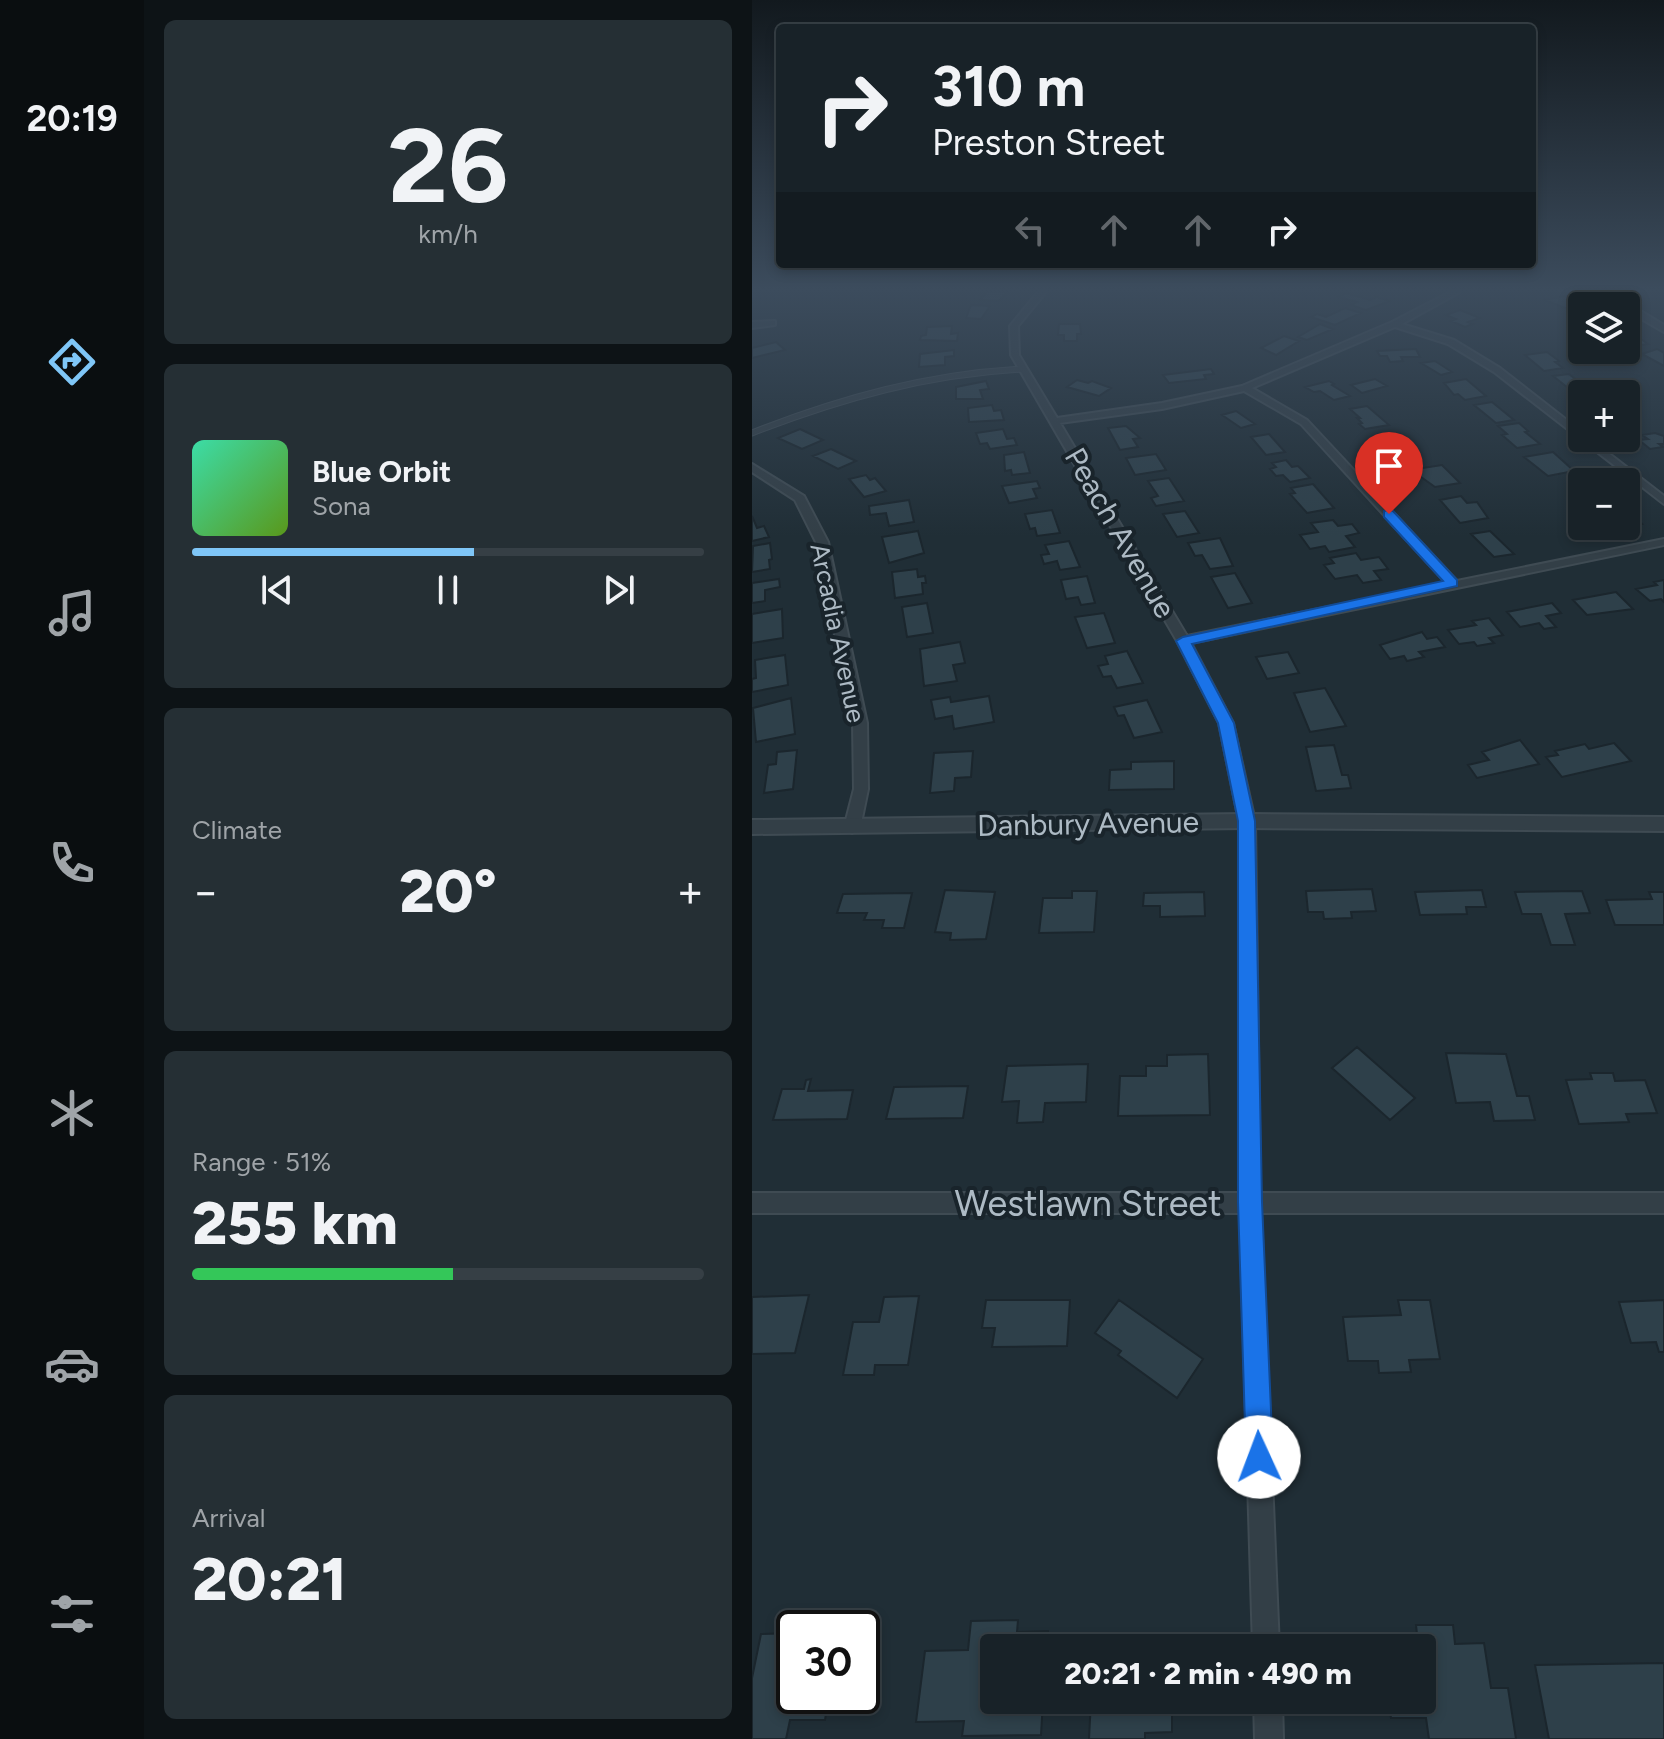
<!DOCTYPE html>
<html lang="en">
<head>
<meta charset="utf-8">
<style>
	body { margin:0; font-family:Figtree,sans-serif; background:#252f34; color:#f1f3f6; height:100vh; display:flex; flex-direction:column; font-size:30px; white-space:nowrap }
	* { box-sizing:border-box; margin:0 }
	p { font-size:26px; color:#9fa4a8 }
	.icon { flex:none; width:44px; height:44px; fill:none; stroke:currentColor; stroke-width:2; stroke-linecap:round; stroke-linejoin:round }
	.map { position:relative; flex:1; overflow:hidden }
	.side { display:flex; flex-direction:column; gap:20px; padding:20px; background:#0d1316; width:608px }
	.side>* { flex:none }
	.banner { position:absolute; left:24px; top:24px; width:760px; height:244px; border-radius:8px; box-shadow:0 4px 12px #0003,0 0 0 2px #363f45; background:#182228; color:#f1f3f6; overflow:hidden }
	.buttons { position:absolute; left:816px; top:292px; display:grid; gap:16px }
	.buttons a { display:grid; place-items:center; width:72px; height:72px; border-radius:8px; background:#182228; box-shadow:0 4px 12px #0003,0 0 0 2px #363f45; font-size:40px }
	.speed { position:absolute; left:24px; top:1610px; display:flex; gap:16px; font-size:40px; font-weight:700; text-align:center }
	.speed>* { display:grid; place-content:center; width:104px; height:104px; border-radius:50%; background:#182228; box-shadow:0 4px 12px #0003,0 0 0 2px #363f45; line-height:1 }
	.speed .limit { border:4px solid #111; border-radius:12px; background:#fff; color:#111 }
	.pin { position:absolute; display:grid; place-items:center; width:68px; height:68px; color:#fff; margin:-82px -34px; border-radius:50% 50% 50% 0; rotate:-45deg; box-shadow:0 0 8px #0007 }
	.pin .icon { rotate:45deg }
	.me { position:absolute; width:88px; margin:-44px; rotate:358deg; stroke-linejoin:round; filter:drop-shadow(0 0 6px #0008) }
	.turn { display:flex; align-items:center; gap:28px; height:168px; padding:0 24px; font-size:36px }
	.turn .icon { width:104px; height:104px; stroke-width:2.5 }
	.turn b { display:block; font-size:56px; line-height:68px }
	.lanes { display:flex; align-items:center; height:76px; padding:0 24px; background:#0003; justify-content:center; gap:40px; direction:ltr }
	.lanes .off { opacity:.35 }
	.big { font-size:60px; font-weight:800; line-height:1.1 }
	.side .tile { flex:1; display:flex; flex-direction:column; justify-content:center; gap:12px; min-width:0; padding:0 28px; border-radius:12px; background:#252f34 }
	.side .dial { align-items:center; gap:0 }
	.dial b { font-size:104px; line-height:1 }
	.song { display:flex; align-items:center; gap:24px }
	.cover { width:96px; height:96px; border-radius:12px; background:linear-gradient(135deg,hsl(160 70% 55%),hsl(90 70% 35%)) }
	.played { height:8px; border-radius:4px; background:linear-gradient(90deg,#7fc6f7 55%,#363f45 55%) }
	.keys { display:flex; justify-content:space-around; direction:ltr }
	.heat { display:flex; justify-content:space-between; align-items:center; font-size:44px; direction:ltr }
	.charge { height:12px; border-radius:6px; background:linear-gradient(90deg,#34c759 51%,#363f45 0) }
	.trip { position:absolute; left:228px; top:1634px; width:456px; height:80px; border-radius:8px; background:#182228; box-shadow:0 4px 12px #0003,0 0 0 2px #363f45; font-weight:800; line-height:80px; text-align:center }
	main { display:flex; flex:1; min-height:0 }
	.tabs { display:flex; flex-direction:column; width:144px; justify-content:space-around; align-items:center; background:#0a0e10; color:#9fa4a8 }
	.tabs .icon { width:56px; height:56px }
	.tabs .current { color:#7fc6f7 }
	.tabs b { font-size:36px; color:#f1f3f6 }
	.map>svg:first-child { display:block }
</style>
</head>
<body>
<main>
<nav class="tabs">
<b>20:19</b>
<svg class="icon current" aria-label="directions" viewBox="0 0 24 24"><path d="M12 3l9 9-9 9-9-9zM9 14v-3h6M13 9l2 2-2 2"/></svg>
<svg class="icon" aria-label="music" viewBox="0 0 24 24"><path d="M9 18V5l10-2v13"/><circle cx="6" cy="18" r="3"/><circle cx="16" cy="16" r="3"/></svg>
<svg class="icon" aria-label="phone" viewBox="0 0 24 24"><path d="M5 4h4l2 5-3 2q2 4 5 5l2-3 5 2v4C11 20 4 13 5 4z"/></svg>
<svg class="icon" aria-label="climate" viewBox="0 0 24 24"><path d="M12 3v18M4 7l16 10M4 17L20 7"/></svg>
<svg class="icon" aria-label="car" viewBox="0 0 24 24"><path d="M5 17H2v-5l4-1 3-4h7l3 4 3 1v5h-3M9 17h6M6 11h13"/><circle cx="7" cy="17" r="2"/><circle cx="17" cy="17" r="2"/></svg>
<svg class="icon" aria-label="filters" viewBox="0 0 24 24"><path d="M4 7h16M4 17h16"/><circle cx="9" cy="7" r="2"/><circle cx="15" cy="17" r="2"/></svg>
</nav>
<section class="side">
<div class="tile dial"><b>26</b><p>km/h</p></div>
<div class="tile">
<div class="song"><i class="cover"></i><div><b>Blue Orbit</b><p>Sona</p></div></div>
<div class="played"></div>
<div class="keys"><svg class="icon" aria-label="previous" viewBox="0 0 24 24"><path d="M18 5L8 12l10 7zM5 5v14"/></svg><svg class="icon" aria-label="pause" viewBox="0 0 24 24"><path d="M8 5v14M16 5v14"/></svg><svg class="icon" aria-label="next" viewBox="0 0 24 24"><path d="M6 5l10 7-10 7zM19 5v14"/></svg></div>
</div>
<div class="tile"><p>Climate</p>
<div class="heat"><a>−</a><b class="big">20°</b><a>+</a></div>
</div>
<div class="tile"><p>Range · 51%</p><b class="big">255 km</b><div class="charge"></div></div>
<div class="tile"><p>Arrival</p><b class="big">20:21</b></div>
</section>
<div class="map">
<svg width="912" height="1739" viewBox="0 0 912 1739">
	<rect width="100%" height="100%" fill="#202e36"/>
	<!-- building -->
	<path fill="#2e404a" stroke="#1b262d" stroke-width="2" d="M235,292H255L247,301L228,300Z
		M594,293L618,300L624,297L638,301L614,310L599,305L605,302L586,297Z
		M818,295L824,299L816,300L825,306L813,308L793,300Z
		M219,305L238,306L229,319L214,318Z
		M593,308L609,313L583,325L559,317L565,314L574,317Z
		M708,310L728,318L716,322L721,324L713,327L699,321L704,319L694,315Z
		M307,324H328L329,334H325V341H312V335H306Z
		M568,324L581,329L555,340L546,337Z
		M200,326L199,334L206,333L205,341L168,340L169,336L174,335L175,327Z
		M874,330H876L896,344L881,346L874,341Z
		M532,336L547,341L524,355L509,348Z
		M24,342L33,350L0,358V348Z
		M664,349L668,357H649L651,361L638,362L635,356H628L625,351Z
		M905,349L912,353V366L890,354Z
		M202,350V356L193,357V365L167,367L168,354Z
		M795,352L807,361L803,362L811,368L792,371L773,355Z
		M683,361L700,372L689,375L669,363Z
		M459,369L462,374L452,375L454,379L417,383L411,375Z
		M817,374L827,382L837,380L846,387L836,388L844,394H830V399L801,376Z
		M623,379L635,386L610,393L599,385Z
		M714,379L734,396L713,400L706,394L702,395L692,383Z
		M325,380L336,383L340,381L359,388L347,396L315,387Z
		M234,381L237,389L228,390L231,399H204V387Z
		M577,381L582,384L580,385L598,396L582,400L568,391L562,392L553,387Z
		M740,402L762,420L744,423L722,405Z
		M240,405L242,411L249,410L252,420L217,422L216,408Z
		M615,406L637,425L613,429L607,424L610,423L605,418H608L598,409Z
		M484,411L503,424L489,428L470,415Z
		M767,423L776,431L773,432L788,444L765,448L750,435L755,434L746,426Z
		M374,426L388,438L381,439L386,447L368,450L356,428Z
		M48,429L71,440L50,449L26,438Z
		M251,429L255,439L262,438L265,445L238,449L235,443L228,444L224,433Z
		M903,433L912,436V444H907L911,447L898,449L887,440L896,439L890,435Z
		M517,434L533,452L514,455L499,437Z
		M79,449L104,461L86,469L61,456Z
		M272,452L278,473L260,475L259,470L253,471L252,455Z
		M801,452L822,471L796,476L772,457Z
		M404,454L414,470L383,475L374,458Z
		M534,460L540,467L546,466L558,478L538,482L531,475L524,476L518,469L524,467L520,463Z
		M668,465L671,468L690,465L708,483L683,487L669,477L663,478L653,467Z
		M114,475L118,480L123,478L134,491L112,497L97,479Z
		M417,478L432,501L404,506L399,498L406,496L396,481Z
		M285,481L288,488L281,489L285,498L257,503L250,486Z
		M561,484L582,508L555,513L538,494L543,493L539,488Z
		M709,496L715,503L725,502L736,518L708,523L688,500Z
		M157,500L162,522L137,526L134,513L118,515L117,506Z
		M300,510L308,533L285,536L283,528L278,529L273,514Z
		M433,511L447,533L425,537L411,514Z
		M877,513L890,524L846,536L835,526H874V514Z
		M0,516L5,528L12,526L17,537L0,541Z
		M581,520L586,526L600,524L607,533L594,536L603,547L577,552L573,546L558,549L548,535L566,532L559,523Z
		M166,531L172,553L137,563L130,537Z
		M738,531L762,554L742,557L719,534Z
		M468,538L481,566L458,569L450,555L443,556L436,543Z
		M317,541L328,567L308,570L305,561L292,564L289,555L297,554L293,545Z
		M18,543L20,559L17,560L18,569L0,572L1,546Z
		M604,553L609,560L627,557L636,569L622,571L629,580L611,583L605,575L583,579L572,565L582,563L578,558Z
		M165,569L166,577L173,576L174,583H170L171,594L143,598L140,572Z
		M483,573L500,603L476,608L459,577Z
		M335,576L343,603L329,605L326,597L314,599L309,580Z
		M27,579L28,587L13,590V601L0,603V583Z
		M912,580V602L909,599L898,601L884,589L905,585L902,582Z
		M864,592L881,609L835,615L821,600Z
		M175,603L181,633L155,637L150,607Z
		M800,603L809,613L794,616L804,627L792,629L787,623L768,627L755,612Z
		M30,609L31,638L0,643V614Z
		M352,613L363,643L335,648L323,617Z
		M737,618L751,635L737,638L742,643L725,646L722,642L707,644L696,630L724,625L720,621Z
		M670,632L675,639L685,637L693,647L667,652L672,657L655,661L652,656L638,659L628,645Z
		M208,642L213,663L201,665L205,681L172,686L168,649Z
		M375,651L391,683L365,688L359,676L351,677L346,666L356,664L353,656Z
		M536,652L547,673L515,679L504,657Z
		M33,655L36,685L0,692V679L4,678L3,660Z
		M573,688L594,726L558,732L542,693Z
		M237,696L242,722L202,729L200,716L183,719L179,700L198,697L199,702Z
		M39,698L43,734L4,742L1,708Z
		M395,700L410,732L382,738L372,715L366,716L362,707Z
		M768,740L787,764L725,778L716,765L737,760L730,752Z
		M862,743L879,761L810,777L794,757L806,755L803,751L833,744L837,749Z
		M582,745L590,775H596L599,788L564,791L554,747Z
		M45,750L41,789L12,793L16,765L24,764L25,752Z
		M221,751L219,777L203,778L202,791L178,793L182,753Z
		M422,761V789L357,790L358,770L379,769V762Z
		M620,889L624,911L599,912L600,918L572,919L571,912H556L554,891Z
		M193,890L243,892L234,939L198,940L199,933L183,932Z
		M730,890L734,907H714L715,914L668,915L663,892Z
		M320,891H345L342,932L287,933L291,898H320Z
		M830,891L838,913L813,914L823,945H799L789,914H770L763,892Z
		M452,892L453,916L408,917V906H391L392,893Z
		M897,892H912V925H863L854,900L900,899Z
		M160,893L152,928H130L132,920H112L115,913H85L91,894Z
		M605,1047L663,1098L638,1120L580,1068Z
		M694,1053L754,1054L765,1096H777L783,1120L742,1121L738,1102L704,1103Z
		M456,1054L458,1115L366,1116L368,1076H394V1066H415V1055Z
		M336,1064L334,1102L293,1103L291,1122L265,1123L267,1101L250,1102L255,1066Z
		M838,1073H861L863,1081L893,1080L905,1113L874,1114L877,1122L827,1124L814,1080L840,1079Z
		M59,1079L56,1091L101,1090L95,1119L21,1120L30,1089H52L54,1080Z
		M216,1086L211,1118L134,1119L142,1087Z
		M57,1295L43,1353L0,1354V1297Z
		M167,1296L156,1365H123L122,1375H91L101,1322H127L132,1297Z
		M234,1300H318L315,1346L240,1347L243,1328H230Z
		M367,1300L451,1359L425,1398L366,1355L369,1351L343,1333Z
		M646,1300H678L688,1359L657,1360L659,1372L627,1373L626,1361H596L591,1317L649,1315Z
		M912,1300V1352H907L904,1342L879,1343L867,1302Z
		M266,1620L265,1632L296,1631L295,1648H242V1700H291L289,1735L210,1736L212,1721L164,1722L173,1651L216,1650L219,1621Z
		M664,1625H701L703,1644L732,1643L739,1688H756L764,1739H677L674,1718H639L637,1700H670V1648H632V1644L666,1643Z
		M42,1633V1696H77L73,1720H38L34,1739H0V1678L9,1634Z
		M388,1636V1648H325L326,1637Z
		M912,1663V1739H797L783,1665Z
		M339,1700H450V1712H420V1732L393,1733V1739H337Z"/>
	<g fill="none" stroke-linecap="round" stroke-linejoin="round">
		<defs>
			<path id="service" d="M0,433C89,398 176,374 271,369"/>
			<path id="minor" d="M286,292H294L266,326L267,355L305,418L410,403L490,386L640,322L698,292H708L650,324L702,340L748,368L830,432V438H837L912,496V504L742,372L696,344L643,327L500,388L555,420L705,581L912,539V545L439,643L481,723L503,821L508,1193H912V1213H509L527,1648H501L488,1213H0V1193H488L487,821L467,723L425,641L259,355L258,326ZM492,391L549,424L694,583L435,636L308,423L410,409Z
				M847,292H857L912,325V332L874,310V306H868Z
				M23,321V325L0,328V322Z
				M0,464L52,496L76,542L115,723L116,789L108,828L100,833L92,828L102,789L101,723L64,542L43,500L0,472Z
				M502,1700H530L531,1739H503Z"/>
			<path id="tertiary" d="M495,814L912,817V831L495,828L0,834V820Z"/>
		</defs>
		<!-- service casing -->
		<use href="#service" stroke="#3f4b53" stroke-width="7"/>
		<!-- minor casing -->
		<use href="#minor" stroke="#3f4b53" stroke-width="4"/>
		<!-- tertiary casing -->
		<use href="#tertiary" stroke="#3f4b53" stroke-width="4"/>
		<!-- service -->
		<use href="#service" stroke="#333f47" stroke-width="5"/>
		<!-- minor -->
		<use href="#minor" fill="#333f47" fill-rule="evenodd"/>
		<!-- tertiary -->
		<use href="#tertiary" fill="#333f47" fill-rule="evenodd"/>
	</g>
	<!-- sky -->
	<linearGradient id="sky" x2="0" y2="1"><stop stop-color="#12191e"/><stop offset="0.54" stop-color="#3c4c5d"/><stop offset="1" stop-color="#3c4c5d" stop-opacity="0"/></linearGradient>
	<rect width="912" height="536" fill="url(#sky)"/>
	<!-- route -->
	<path fill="#1a73e8" stroke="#114b97" stroke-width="2" d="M637,510L641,511L705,580V586L440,644L482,723L503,821L510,1202L521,1457L517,1467L507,1471L498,1467L494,1457L486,1202V821L466,723L424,641L431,637L691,581L632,517V511Z"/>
	<g text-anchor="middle" stroke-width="8" stroke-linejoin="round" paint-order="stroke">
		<!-- far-street labels -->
		<g font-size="26" fill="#adbac4" stroke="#19242b">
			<text transform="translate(86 633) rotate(78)" y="9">Arcadia Avenue</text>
		</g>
		<!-- street labels -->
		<g font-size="30" fill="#adbac4" stroke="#19242b">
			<text transform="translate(368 533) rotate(60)" y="10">Peach Avenue</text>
			<text transform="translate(336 824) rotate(-1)" y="10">Danbury Avenue</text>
		</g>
		<!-- near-street labels -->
		<g font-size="36" fill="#adbac4" stroke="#19242b">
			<text x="336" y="1216">Westlawn Street</text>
		</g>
	</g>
</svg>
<div class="buttons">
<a><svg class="icon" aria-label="layers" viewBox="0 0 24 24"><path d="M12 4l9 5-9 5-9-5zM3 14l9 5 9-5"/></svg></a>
<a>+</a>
<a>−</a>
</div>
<div class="speed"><div class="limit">30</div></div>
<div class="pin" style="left:637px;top:514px;background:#d93025"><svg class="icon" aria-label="arrive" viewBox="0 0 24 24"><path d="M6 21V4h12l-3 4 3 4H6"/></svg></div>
<svg class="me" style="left:507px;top:1457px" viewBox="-20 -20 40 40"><circle r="19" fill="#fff"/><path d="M0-13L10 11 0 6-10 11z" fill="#1a73e8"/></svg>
<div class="trip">20:21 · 2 min · 490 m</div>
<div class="banner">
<div class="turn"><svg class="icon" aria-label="right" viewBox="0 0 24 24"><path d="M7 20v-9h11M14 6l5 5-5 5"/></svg><div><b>310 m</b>Preston Street</div></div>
<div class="lanes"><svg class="icon off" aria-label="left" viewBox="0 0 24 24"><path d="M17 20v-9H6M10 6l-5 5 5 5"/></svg><svg class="icon off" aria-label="ahead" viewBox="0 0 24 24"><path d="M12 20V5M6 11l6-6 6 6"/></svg><svg class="icon off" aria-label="ahead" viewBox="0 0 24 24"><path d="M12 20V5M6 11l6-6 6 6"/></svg><svg class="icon" aria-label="right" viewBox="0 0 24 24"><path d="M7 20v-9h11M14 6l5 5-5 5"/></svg></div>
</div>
</div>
</main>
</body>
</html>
